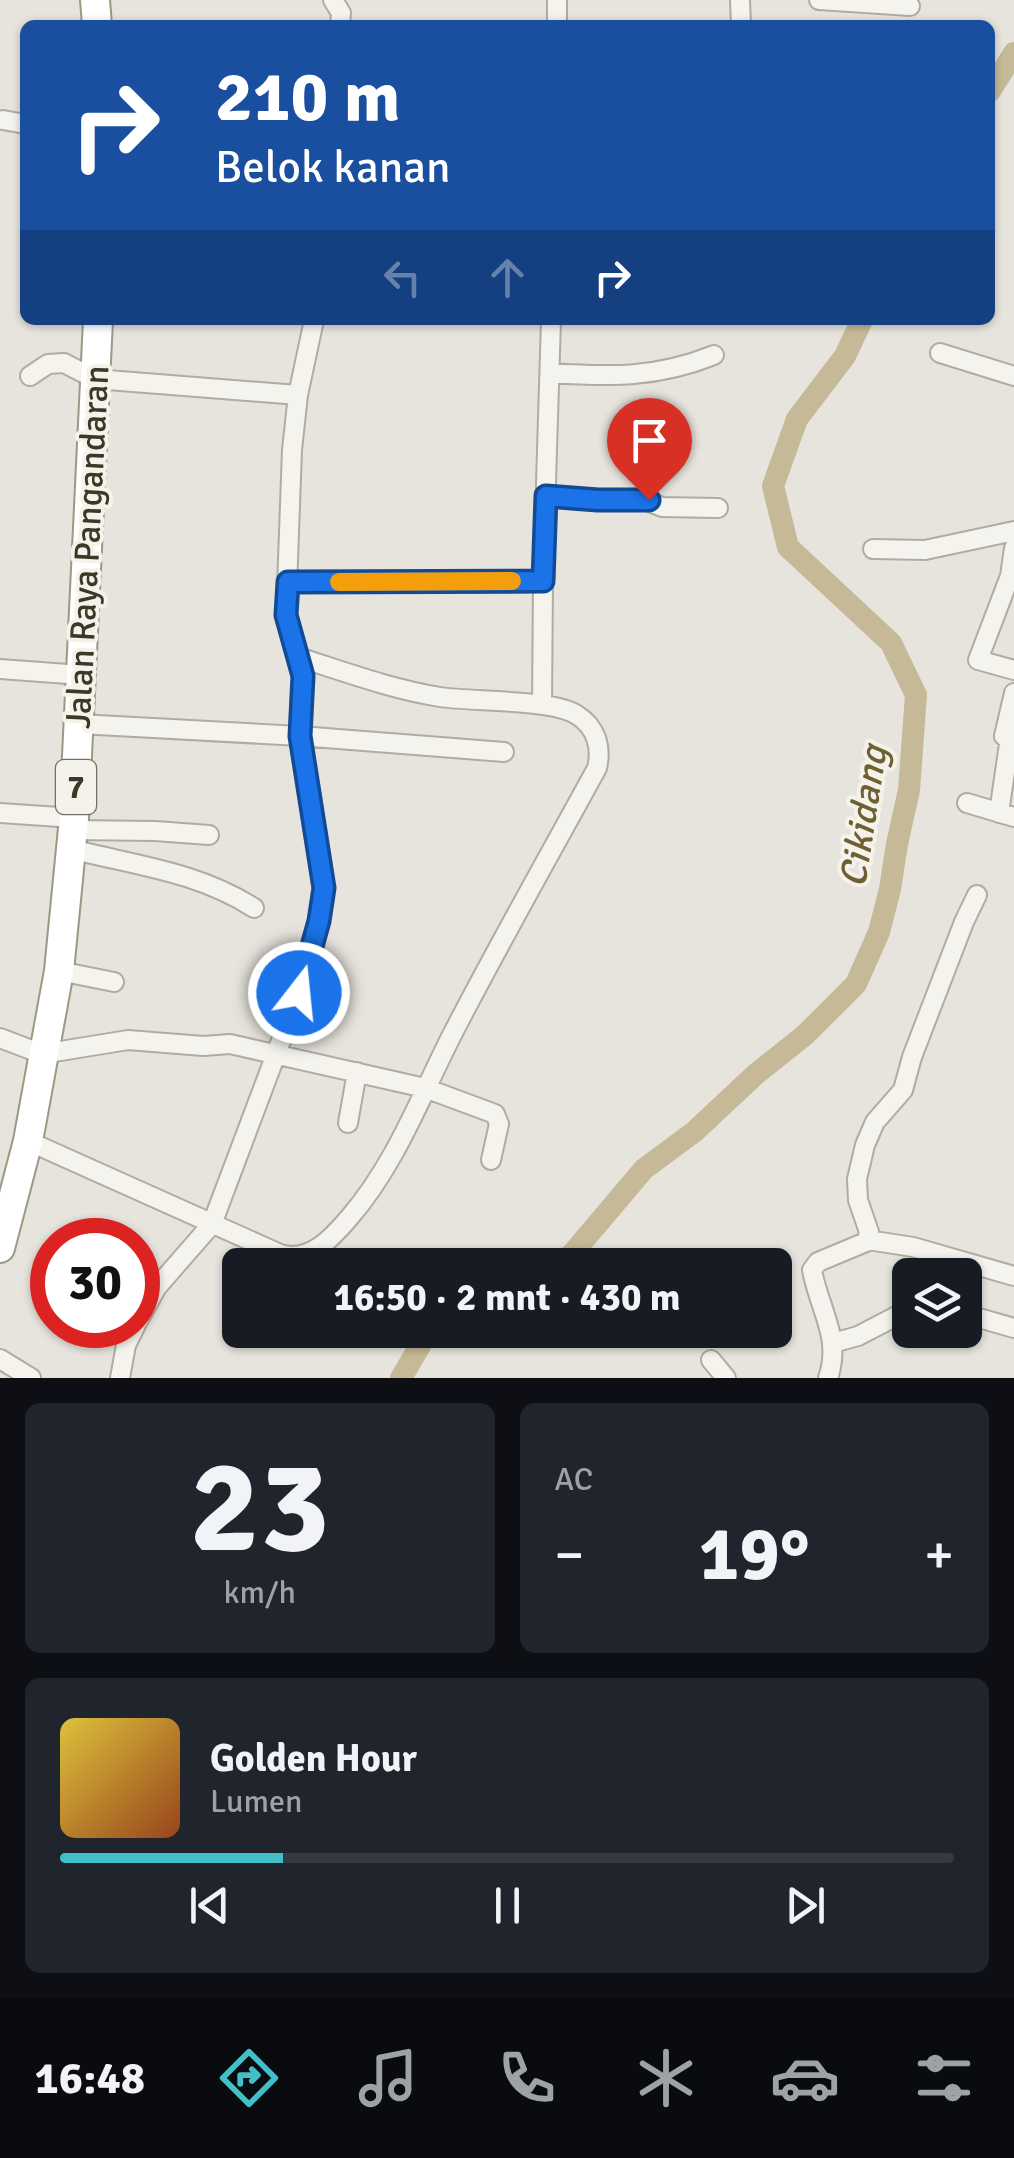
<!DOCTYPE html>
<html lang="id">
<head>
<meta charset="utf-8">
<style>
	body { margin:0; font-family:Signika,sans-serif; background:#20242c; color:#f1f3f6; height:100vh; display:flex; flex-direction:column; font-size:38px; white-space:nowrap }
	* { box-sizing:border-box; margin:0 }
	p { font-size:32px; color:#9ea1a6 }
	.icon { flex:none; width:55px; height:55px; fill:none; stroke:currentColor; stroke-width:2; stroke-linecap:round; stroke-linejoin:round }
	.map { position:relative; height:1378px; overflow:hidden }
	.side { display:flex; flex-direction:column; gap:25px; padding:25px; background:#0d0f14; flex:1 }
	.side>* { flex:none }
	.guide { position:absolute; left:20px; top:20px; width:975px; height:305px; border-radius:15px; box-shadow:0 2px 8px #0004; background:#1a4fa0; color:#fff; overflow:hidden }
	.tools { position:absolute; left:892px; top:1258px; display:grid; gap:20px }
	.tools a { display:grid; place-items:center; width:90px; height:90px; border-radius:15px; background:#171b24; box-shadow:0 2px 8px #0004; font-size:50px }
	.speed { position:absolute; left:30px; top:1218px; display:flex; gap:20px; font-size:50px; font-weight:700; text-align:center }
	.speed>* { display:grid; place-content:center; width:130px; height:130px; border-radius:50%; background:#171b24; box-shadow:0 2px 8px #0004; line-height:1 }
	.speed .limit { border:15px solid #d22; background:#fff; color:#111 }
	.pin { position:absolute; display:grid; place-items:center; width:85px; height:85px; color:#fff; margin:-102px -42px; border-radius:50% 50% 50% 0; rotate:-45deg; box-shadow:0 0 10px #0007 }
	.pin .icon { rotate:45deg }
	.me { position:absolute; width:110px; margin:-55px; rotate:16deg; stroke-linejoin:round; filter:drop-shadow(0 0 8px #0008) }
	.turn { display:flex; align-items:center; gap:35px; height:210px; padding:0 30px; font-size:45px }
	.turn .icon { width:130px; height:130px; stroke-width:2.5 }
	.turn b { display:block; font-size:70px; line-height:85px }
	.lanes { display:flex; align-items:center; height:95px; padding:0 30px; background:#0003; justify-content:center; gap:50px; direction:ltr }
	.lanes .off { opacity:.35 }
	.big { font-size:75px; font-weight:800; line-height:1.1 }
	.side .widget { flex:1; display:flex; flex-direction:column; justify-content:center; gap:15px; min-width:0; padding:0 35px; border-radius:15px; background:#20242c }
	.side .dial { align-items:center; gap:0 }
	.dial b { font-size:130px; line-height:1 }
	.song { display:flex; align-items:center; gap:30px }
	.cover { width:120px; height:120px; border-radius:15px; background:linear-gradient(135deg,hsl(50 70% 55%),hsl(20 70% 35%)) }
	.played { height:10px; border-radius:5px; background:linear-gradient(90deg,#42c0c9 25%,#363941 25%) }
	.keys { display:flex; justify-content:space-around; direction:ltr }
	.heat { display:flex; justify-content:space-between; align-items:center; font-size:55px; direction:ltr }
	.side .tiles { flex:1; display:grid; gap:25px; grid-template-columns:1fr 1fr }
	.widget:last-child { grid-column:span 2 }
	.trip { position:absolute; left:222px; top:1248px; width:570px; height:100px; border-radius:15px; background:#171b24; box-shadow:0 2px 8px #0004; font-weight:800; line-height:100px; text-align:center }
	.tab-bar { display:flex; height:160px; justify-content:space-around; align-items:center; background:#090b0e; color:#9ea1a6 }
	.tab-bar .icon { width:70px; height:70px }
	.tab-bar .current { color:#42c0c9 }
	.tab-bar b { font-size:45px; color:#f1f3f6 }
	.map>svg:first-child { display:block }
</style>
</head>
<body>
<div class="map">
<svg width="1014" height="1378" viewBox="0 0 1014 1378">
	<rect width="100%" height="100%" fill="#e6e4dc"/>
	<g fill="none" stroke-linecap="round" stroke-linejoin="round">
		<!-- river -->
		<path stroke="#c5b997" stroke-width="22" d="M990,91L1014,53
			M557,1265L572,1254L644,1169L694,1132L756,1074L805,1035L856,984L879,932L890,889L897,844L909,790L916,695L891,643L788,547L773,486L797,419L845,356L862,320
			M401,1378L424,1339L436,1330"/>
		<defs>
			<path id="minor" d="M333,0L341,13L340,25
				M740,0L741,25
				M819,0L910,6
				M557,25V0
				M3,120L25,124
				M940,353L1014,376
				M550,373C611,377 657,378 714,355
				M30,376L48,364L64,363L95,379L298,395
				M546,496L598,500L642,499L662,507L718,508
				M1014,548L1010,576L978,660L1014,670
				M873,549L925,550L1014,531
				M288,582L543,581
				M0,669L81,675
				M542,705L543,581L551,320
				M79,724L300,736L504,752
				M967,803L1014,817
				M0,813L74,818
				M999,813L1009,744L1008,739L1004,736L1014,693
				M73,830L155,831L209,835
				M71,849C134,865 199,872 254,908
				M59,971L114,982
				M0,1038L42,1054L128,1040L203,1046L230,1044L425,1088L495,1114L499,1124L491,1160
				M348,1123L357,1072
				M28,1141L280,1254C309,1263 331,1239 349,1218C396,1164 422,1093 454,1031C500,942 549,856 597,768C602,747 596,727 577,715C553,699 472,702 440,697C391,689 345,672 298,657
				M868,1240L913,1247L1014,1276
				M965,1314L1014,1328
				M138,1321L157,1287L212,1224L299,993L319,921L323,889L300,736L303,676L286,615L292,450L298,395L314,320
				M833,1343L858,1336L910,1309
				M0,1359L31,1378
				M711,1360L726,1378
				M120,1378L126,1345L136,1325
				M828,1378C842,1338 819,1309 812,1270L818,1262L866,1242L869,1232L858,1200L857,1179L865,1145L875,1122L903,1090L912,1057L964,922L977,895"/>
			<path id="highway" d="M95,0L97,25
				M0,1248L28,1141L59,971L74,818L98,320"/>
		</defs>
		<!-- minor casing -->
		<use href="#minor" stroke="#afada2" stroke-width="22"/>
		<!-- highway casing -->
		<use href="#highway" stroke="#9c9884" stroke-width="32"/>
		<!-- minor -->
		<use href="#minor" stroke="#f4f3ee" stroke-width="18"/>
		<!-- highway -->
		<use href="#highway" stroke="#fff" stroke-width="28"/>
	</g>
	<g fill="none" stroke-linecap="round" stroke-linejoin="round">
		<defs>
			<path id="route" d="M299,993L319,921L324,888L300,736L303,676L286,615L288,582L543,581L546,496L598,500H649"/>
		</defs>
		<!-- route casing -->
		<use href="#route" stroke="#114b97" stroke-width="25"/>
		<!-- route -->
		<use href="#route" stroke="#1a73e8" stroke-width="18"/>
		<!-- slow -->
		<path stroke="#f59e0b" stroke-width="18" d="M339,582L512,581"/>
	</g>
	<g text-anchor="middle" stroke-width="8" stroke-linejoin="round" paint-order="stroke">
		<!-- shield labels -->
		<rect fill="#f4f2eb" stroke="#727061" stroke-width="2.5" x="56" y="760" width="40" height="54" rx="8"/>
		<g font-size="32" font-weight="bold" fill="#3b3826">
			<text x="76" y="798">7</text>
		</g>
		<!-- street labels -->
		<g font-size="35" fill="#3b3826" stroke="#f4f2eb">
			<text transform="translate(87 547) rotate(-87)" y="12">Jalan Raya Pangandaran</text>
		</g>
		<!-- water labels -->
		<g font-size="38" font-style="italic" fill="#6e6032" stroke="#f4f2eb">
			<text transform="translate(863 816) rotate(-81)" y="13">Cikidang</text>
		</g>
	</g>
</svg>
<div class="tools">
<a><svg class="icon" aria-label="layers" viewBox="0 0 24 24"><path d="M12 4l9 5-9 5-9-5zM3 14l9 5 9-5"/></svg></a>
</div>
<div class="speed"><div class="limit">30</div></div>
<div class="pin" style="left:649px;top:500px;background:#d93025"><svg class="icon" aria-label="arrive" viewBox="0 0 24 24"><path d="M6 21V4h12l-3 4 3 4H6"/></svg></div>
<svg class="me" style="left:299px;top:993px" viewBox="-20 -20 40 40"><circle r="17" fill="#1a73e8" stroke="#fff" stroke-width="3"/><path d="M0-11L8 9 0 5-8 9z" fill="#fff"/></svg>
<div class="trip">16:50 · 2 mnt · 430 m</div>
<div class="guide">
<div class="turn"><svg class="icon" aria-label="right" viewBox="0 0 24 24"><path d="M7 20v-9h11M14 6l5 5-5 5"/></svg><div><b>210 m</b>Belok kanan</div></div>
<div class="lanes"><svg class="icon off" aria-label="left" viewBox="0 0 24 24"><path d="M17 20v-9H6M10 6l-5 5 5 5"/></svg><svg class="icon off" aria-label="ahead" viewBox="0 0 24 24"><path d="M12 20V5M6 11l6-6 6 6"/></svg><svg class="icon" aria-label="right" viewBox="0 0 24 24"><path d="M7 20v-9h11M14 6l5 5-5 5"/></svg></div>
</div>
</div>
<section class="side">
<div class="tiles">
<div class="widget dial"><b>23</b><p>km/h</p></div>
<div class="widget"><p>AC</p>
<div class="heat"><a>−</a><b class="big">19°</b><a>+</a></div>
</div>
<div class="widget">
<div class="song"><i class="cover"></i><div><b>Golden Hour</b><p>Lumen</p></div></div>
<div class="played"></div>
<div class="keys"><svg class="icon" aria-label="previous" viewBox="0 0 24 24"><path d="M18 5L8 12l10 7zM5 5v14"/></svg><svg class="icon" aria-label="pause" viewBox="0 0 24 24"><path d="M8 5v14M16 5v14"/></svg><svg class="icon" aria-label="next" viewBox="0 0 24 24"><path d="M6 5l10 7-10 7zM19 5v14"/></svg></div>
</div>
</div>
</section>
<nav class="tab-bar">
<b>16:48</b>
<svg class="icon current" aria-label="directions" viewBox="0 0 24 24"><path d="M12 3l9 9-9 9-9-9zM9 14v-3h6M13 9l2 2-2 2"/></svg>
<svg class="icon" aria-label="music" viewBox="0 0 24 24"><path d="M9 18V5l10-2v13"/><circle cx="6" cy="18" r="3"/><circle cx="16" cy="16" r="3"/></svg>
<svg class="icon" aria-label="phone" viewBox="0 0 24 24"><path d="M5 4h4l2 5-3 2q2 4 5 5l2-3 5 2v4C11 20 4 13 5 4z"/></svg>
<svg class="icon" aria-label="climate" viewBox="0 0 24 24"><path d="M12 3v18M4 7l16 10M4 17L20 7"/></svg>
<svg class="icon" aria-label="car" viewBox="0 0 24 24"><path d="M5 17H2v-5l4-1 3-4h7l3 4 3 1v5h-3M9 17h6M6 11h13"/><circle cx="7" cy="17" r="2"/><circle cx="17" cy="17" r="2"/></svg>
<svg class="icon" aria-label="filters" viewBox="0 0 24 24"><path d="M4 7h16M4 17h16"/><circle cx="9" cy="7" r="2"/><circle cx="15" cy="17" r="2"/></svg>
</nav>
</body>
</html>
